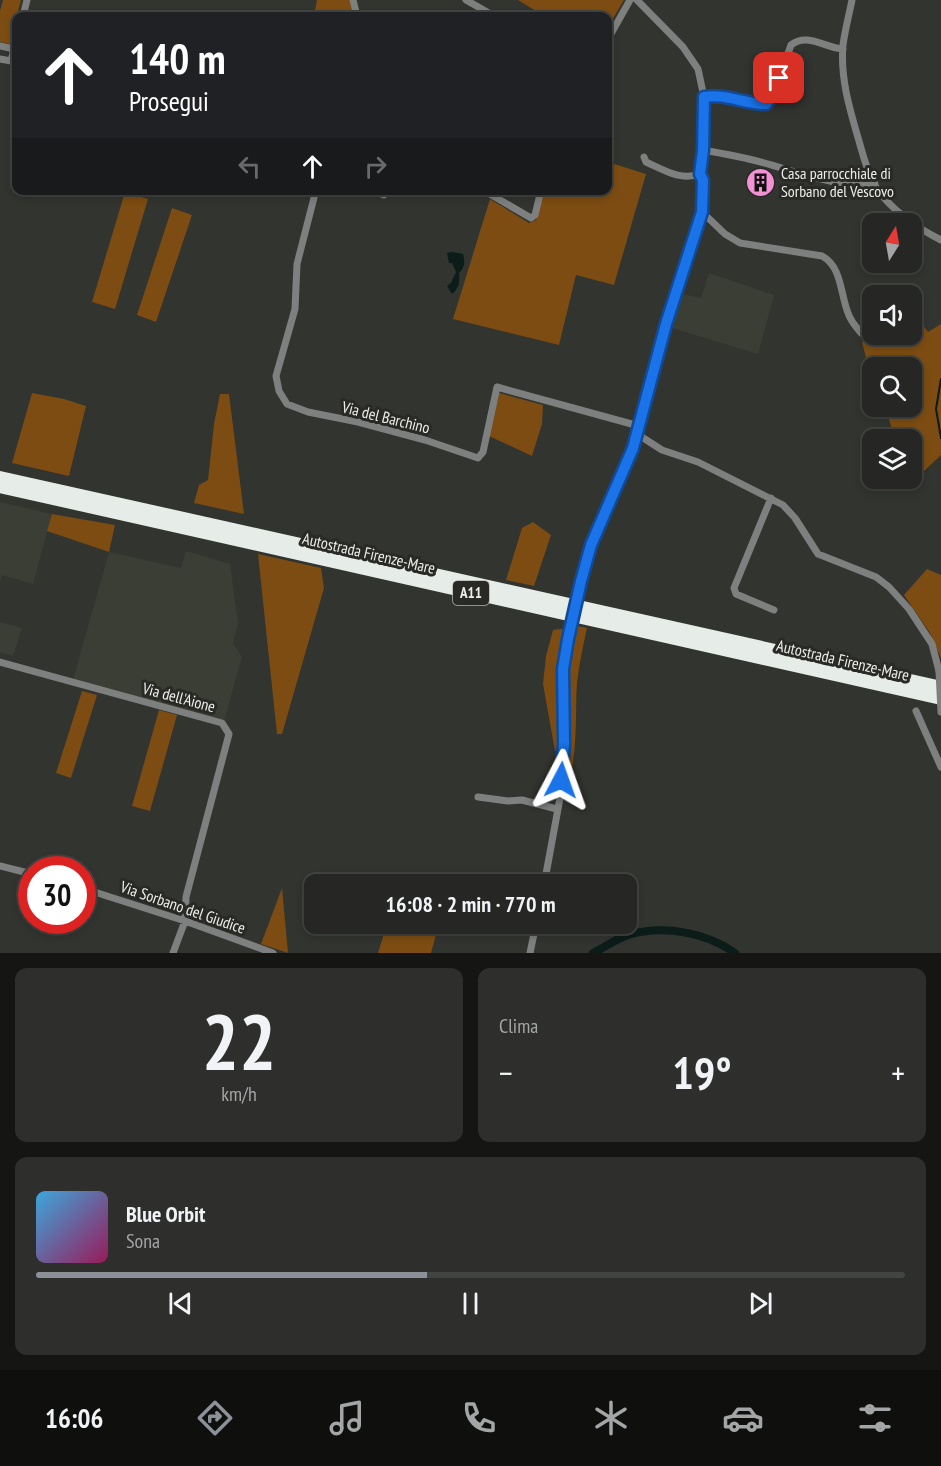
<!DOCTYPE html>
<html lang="it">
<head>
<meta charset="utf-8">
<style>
	body { margin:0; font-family:"PT Sans Narrow",sans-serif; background:#2e2f2c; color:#f1f3f6; height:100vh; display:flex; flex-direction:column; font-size:22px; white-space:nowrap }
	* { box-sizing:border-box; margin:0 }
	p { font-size:20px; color:#a4a5a6 }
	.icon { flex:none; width:33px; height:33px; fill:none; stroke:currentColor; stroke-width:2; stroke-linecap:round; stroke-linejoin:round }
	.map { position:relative; height:953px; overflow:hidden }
	.side { display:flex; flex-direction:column; gap:15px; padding:15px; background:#151514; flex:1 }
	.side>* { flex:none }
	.guide { position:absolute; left:12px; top:12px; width:600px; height:183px; border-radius:12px; box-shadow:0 3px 9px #0003,0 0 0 2px #424441; background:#202124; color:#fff; overflow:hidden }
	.needle { width:39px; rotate:11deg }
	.controls { position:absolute; left:862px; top:213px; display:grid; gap:12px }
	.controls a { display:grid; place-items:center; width:60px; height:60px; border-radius:12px; background:#262724; box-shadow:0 3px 9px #0003,0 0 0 2px #424441; font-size:30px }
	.speed { position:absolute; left:18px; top:856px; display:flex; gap:12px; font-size:30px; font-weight:700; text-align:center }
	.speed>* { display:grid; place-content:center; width:78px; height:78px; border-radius:50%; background:#262724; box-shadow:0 3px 9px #0003,0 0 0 2px #424441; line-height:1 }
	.speed .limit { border:9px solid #d22; background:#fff; color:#111 }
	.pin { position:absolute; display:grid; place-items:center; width:51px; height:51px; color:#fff; margin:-26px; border-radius:12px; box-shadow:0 3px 9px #0006 }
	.me { position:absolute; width:66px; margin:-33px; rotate:4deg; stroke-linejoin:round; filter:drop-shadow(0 0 4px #0008) }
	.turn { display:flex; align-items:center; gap:21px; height:126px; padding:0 18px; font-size:27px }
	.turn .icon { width:78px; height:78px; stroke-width:2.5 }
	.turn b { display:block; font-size:42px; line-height:51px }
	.lanes { display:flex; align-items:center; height:57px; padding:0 18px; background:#0003; justify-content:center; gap:30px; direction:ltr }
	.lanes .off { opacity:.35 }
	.big { font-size:45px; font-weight:700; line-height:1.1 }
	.side .card { flex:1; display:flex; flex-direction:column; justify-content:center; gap:9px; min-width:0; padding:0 21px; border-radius:12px; background:#2e2f2c }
	.side .dial { align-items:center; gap:0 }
	.dial b { font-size:78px; line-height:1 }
	.song { display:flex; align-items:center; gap:18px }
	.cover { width:72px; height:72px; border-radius:9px; background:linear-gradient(135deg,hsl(200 70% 55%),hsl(330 70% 35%)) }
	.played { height:6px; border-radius:3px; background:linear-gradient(90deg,#8c9099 45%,#424441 45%) }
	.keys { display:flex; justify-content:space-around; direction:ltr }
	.heat { display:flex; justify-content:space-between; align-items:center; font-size:33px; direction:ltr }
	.side .tiles { flex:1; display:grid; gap:15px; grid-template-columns:1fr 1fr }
	.card:last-child { grid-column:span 2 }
	.trip { position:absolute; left:304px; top:874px; width:333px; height:60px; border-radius:12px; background:#262724; box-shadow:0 3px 9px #0003,0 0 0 2px #424441; font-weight:700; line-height:60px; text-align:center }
	.menu { display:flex; height:96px; justify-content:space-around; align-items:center; background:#0f100e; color:#a4a5a6 }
	.menu .icon { width:42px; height:42px }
	.menu .current { color:#8c9099 }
	.menu b { font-size:27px; color:#f1f3f6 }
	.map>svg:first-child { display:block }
</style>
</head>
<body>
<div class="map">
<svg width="941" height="953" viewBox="0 0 941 953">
	<rect width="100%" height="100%" fill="#323430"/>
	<!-- built -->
	<path fill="#3b3e34" d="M709,273L774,295L758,354L669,327L680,295L683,294L701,298Z
		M0,502L52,514L33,584L2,575L0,582Z
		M186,551L230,564L238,623L233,643L242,657L224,721L73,680L109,552L181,568Z
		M0,622L22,628L13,656L0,652Z"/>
	<!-- green -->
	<path fill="#7c4c12" d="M3,0H21L10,44L0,42V11Z
		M317,0H351L353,10L325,13L315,10Z
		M518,0H624L608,27V16H544Z
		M608,162L646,174L614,285L576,275L559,345L453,319L490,199L529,223L536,220L544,191L608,190Z
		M125,192L148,199L115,309L92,302Z
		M172,208L192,215L156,322L137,315Z
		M918,319L928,332L941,324V455L906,488L904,479L912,478V440L895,439L888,416L879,407L912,406V368H873V384L862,342L881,335L912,334V321Z
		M32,393L64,399L86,406L69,476L12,463Z
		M499,393L543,405L542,424L532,456L489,436Z
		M220,394H229L244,514L194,503L199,485L208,480L214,424Z
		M52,514L115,525L109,552L47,531Z
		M533,522L551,535L534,586L506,580L522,528Z
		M258,554L321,568L324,588L282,734H277Z
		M927,569L941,575V658L930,633L904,595Z
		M573,625L587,628C583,646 579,665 577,683C575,708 579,770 564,789L565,724L563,677Z
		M560,629H566L558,686L560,751H555L543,684L546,656L553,630Z
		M82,691L97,695L71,778L56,773Z
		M159,710L177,715L150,811L132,806Z
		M282,888L288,953L261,944Z
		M387,924C404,924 424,920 436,935L431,953H378Z"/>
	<!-- water -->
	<path fill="#0b1c19" d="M452,252L463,254C465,261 465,268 459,273C460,282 459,288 452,294L447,286L451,283L456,272L452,263H449L447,253Z"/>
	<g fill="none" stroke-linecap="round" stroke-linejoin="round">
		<!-- stream -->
		<path stroke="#0b1c19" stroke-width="2" d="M941,379L936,409L941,438"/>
		<!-- canal -->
		<path stroke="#0b1c19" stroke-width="8" d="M593,953C605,947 619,937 631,934C666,925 707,933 735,953"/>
		<!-- minor -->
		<path stroke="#7e807f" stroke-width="7" d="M353,0L357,16
			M466,0L494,16
			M852,0C849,15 845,30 843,45C840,78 850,110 859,141C863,155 867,171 874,184C888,208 917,228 941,240
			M23,16L27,0
			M608,39L630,0
			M0,46L14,49
			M0,59L11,61L16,41
			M704,97C724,93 745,104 766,104L773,95L791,45C807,32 825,48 843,49
			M703,150C720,153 737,156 753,160C791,169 836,189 875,184
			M644,157L646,162C664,170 680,181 700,174
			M316,190L297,264L295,309L276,376L279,391L287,404L308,412L358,422L425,440L478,458L483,452L497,387L639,426
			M370,190L384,195L386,190
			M483,190L531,218L535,215L541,190
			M702,212L725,234L740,243L822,256C842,267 840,293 848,313C850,320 856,327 861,333
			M637,434L662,450L698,462L783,505L795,518L818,554L876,577L889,587L909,609L932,644L939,671
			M771,498L734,588L736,594L774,610
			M581,581L591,545L633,448L649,381L676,289L702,212L703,180L700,174L703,150L704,97L698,69L683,47L637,0
			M0,662L222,723L229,734L186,897L185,921L173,953
			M916,711L941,767
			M478,797L508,801L522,800L557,809
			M0,866L32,874
			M544,885L560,798L564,744L563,669L568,639
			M82,888L185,921L273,953
			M530,953L536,924"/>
		<!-- motorway -->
		<path stroke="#e6ece7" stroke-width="12" d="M0,477L941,687
			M0,487L941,699"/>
		<!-- minor-bridge -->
		<path stroke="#7e807f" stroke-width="7" d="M568,639L581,581
			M939,671L941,712"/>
	</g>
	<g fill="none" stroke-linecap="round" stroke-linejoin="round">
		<defs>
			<path id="route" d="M561,780L564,744L563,669L568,639L581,581L591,545L633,448L666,324L702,212L703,180L700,174L703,150L704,97C724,93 745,104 766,104L773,95L779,78"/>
		</defs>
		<!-- route casing -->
		<use href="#route" stroke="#114b97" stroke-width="15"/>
		<!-- route -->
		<use href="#route" stroke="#1a73e8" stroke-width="10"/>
	</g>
	<!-- icons -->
	<defs>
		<symbol id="building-disc" viewBox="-11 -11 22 22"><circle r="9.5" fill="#f391d5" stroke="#292a26"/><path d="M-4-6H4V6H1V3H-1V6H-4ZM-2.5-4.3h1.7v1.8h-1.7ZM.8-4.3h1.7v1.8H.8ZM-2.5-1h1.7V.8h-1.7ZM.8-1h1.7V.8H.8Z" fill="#111"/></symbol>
	</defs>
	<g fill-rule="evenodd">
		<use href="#building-disc" x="744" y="166" width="33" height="33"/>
	</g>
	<g text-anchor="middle" stroke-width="6" stroke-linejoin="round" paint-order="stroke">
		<!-- shield labels -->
		<rect fill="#292a26" stroke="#b2b3b0" stroke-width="1.5" x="453" y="581" width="36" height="24" rx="4.5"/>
		<g font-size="15" font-weight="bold" fill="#edeeeb">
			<text x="471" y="598">A11</text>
		</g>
		<!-- poi labels -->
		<g font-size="16" fill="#edeeeb" stroke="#292a26" text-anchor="start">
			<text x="781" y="179">Casa parrocchiale di<tspan x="781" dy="18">Sorbano del Vescovo</tspan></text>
		</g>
		<!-- street labels -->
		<g font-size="16" fill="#edeeeb" stroke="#292a26">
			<text transform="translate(386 417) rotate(14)" y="6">Via del Barchino</text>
			<text transform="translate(369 553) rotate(13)" y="6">Autostrada Firenze-Mare</text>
			<text transform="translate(843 660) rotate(13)" y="6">Autostrada Firenze-Mare</text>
			<text transform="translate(179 697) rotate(15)" y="6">Via dell'Aione</text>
			<text transform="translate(183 907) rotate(19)" y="6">Via Sorbano del Giudice</text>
		</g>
	</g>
</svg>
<div class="controls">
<a><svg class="needle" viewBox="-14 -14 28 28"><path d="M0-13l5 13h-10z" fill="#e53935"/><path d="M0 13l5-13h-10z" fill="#a4a5a6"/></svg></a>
<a><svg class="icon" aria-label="sound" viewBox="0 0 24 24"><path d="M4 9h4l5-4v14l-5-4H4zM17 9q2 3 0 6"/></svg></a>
<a><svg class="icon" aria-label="search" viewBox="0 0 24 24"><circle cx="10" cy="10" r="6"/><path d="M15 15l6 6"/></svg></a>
<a><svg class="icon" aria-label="layers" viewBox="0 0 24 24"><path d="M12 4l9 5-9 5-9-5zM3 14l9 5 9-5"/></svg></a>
</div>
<div class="speed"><div class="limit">30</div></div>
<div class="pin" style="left:779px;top:78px;background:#d93025"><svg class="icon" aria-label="arrive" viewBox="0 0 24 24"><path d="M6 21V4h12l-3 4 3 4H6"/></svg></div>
<svg class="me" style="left:561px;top:780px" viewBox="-20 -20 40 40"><path d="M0-17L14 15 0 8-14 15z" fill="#1a73e8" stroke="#fff" stroke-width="4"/></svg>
<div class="trip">16:08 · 2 min · 770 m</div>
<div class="guide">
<div class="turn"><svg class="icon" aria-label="ahead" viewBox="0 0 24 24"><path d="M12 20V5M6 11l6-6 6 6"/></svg><div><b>140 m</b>Prosegui</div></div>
<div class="lanes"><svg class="icon off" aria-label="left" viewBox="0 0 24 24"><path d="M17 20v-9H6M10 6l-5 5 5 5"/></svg><svg class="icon" aria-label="ahead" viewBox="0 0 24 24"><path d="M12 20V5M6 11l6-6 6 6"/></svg><svg class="icon off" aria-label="right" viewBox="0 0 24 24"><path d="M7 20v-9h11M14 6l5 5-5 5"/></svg></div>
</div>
</div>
<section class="side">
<div class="tiles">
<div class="card dial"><b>22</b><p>km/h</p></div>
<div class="card"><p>Clima</p>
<div class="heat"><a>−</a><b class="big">19°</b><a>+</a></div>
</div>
<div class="card">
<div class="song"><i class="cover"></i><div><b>Blue Orbit</b><p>Sona</p></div></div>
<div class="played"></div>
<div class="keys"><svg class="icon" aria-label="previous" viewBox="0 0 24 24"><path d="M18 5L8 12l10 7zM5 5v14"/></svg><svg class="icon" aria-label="pause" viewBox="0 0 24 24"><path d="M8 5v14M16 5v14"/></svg><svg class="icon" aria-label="next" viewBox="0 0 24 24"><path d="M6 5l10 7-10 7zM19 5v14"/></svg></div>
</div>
</div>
</section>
<nav class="menu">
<b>16:06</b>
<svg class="icon current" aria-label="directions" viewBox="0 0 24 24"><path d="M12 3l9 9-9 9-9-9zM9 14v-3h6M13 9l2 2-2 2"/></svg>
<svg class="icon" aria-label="music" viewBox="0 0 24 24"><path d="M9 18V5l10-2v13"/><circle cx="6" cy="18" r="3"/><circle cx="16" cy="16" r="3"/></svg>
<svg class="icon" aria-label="phone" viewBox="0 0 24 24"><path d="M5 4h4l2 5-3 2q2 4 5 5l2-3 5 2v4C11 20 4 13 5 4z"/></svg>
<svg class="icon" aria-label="climate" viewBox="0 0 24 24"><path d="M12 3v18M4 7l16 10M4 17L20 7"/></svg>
<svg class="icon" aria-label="car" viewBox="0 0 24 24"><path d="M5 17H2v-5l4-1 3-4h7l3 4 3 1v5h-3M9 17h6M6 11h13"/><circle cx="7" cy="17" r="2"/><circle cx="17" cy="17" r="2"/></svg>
<svg class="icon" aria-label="filters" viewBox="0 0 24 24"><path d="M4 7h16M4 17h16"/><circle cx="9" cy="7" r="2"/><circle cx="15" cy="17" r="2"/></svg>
</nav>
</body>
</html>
